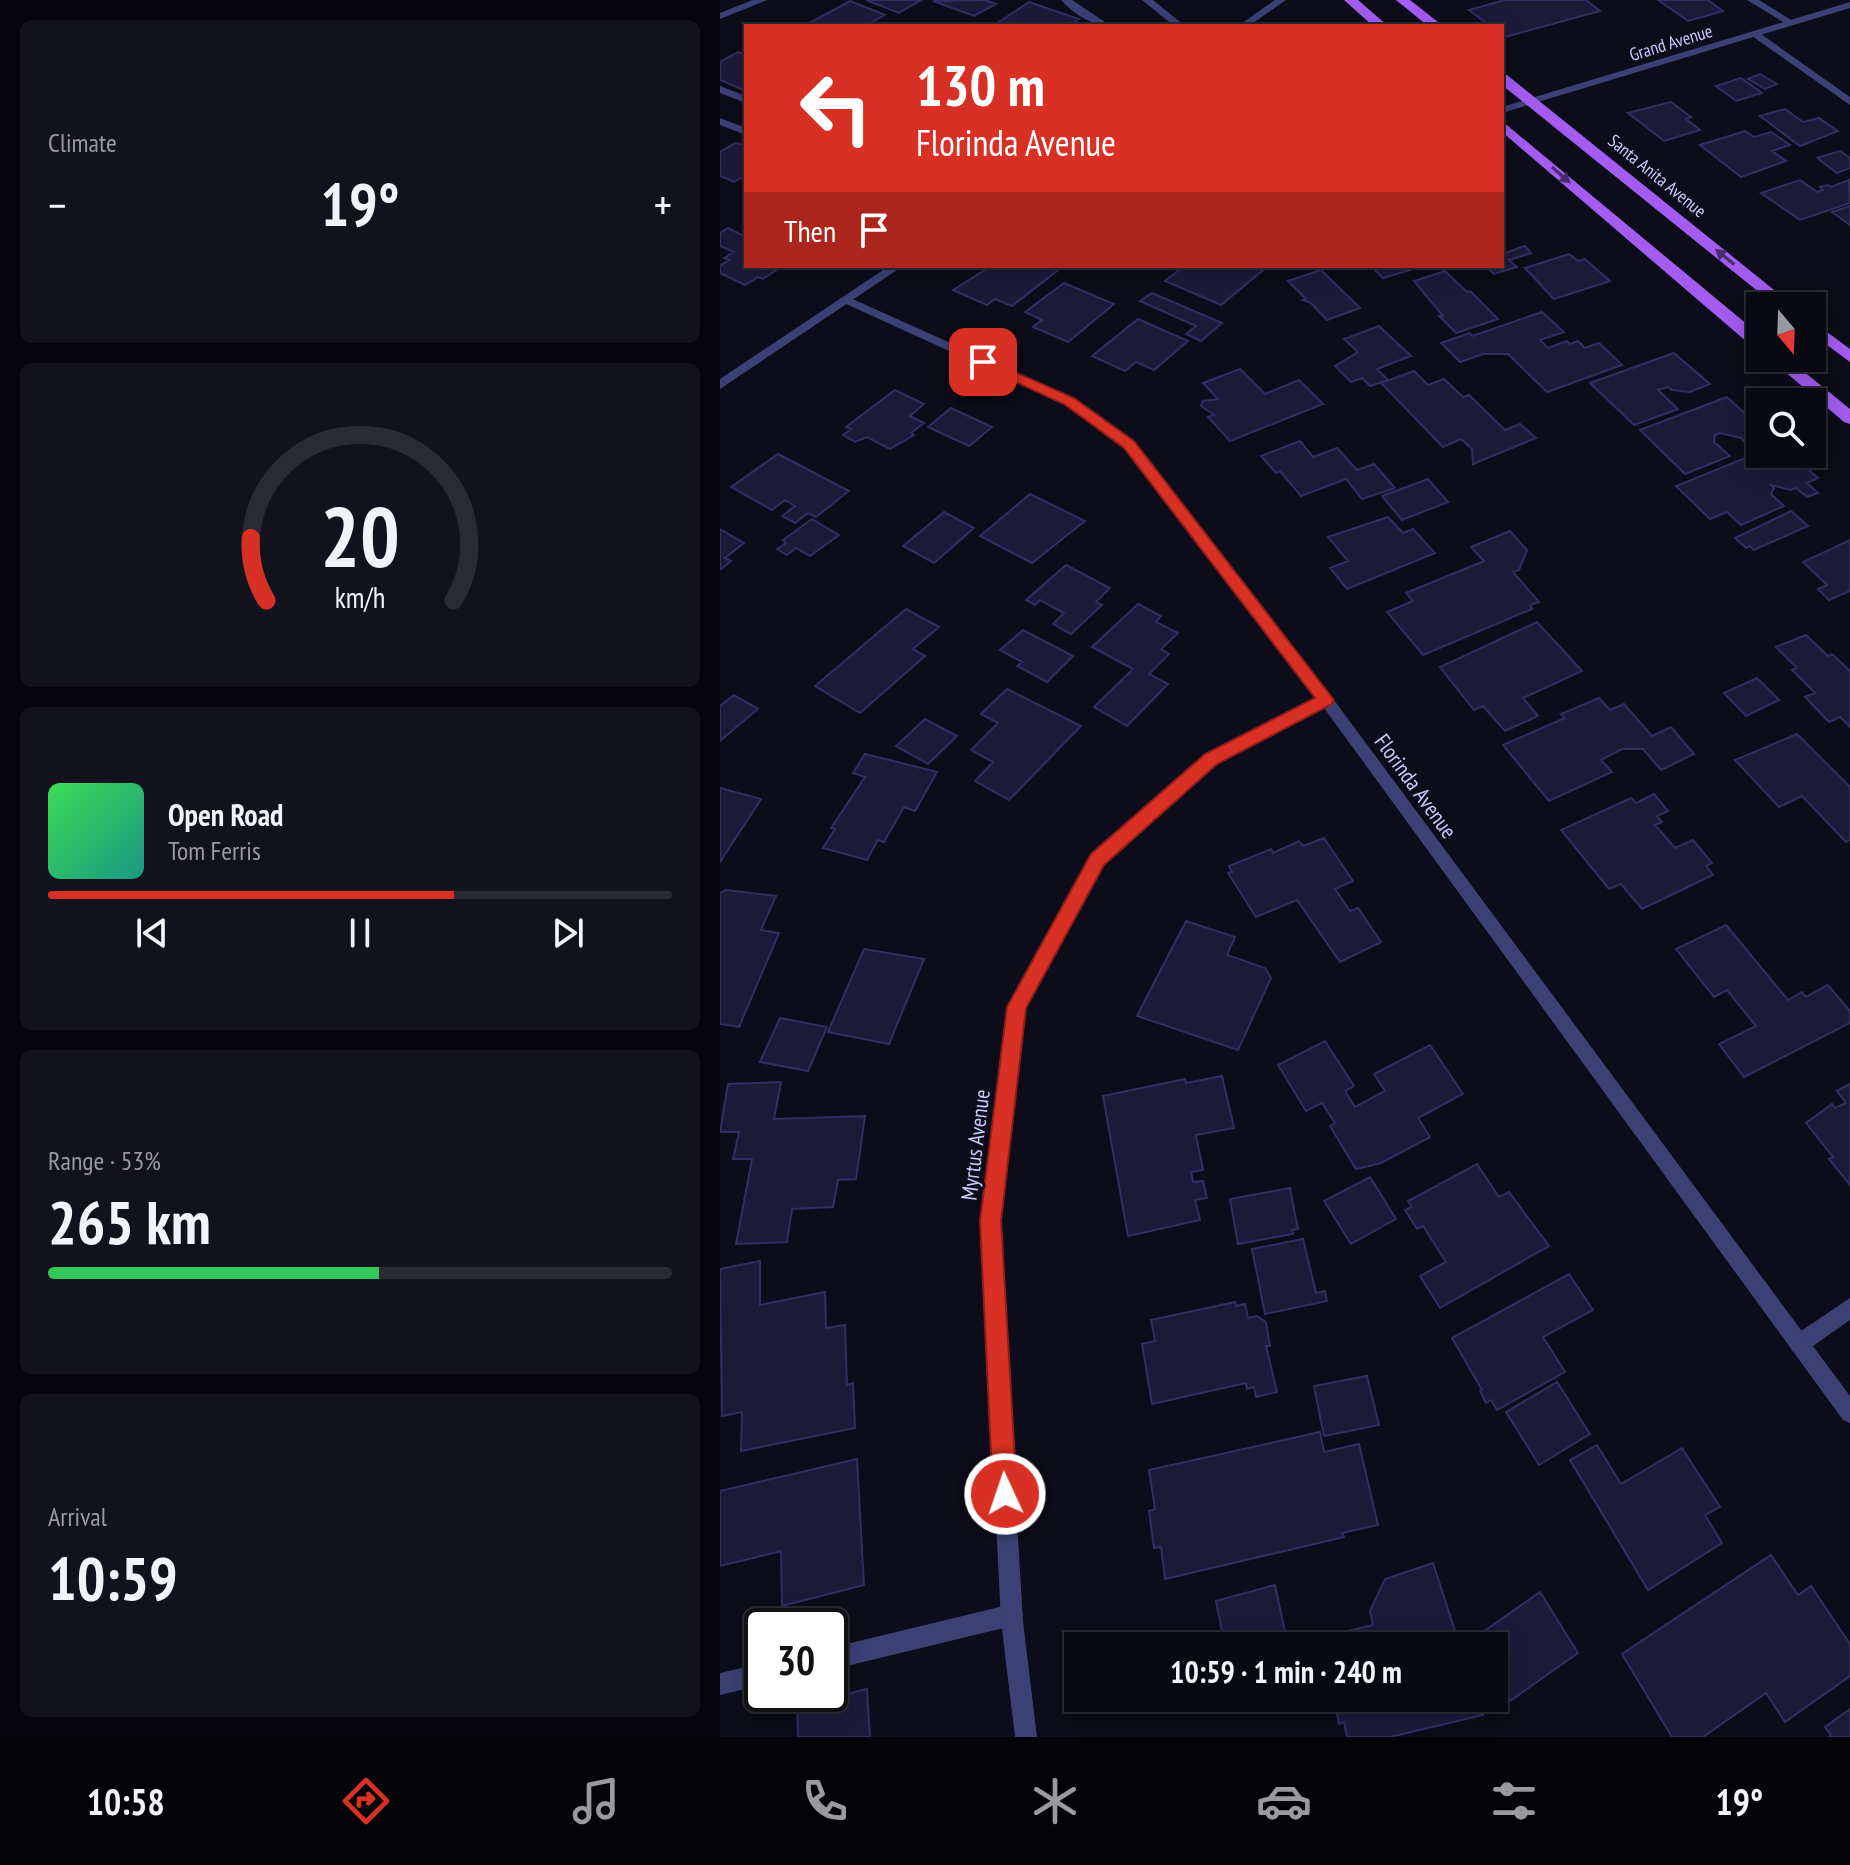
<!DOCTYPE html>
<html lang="en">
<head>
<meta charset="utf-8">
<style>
	body { margin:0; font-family:"PT Sans Narrow",sans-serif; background:#12121d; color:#f1f3f6; height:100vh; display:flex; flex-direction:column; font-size:30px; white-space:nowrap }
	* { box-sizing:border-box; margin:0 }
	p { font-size:26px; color:#999aa0 }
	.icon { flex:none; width:44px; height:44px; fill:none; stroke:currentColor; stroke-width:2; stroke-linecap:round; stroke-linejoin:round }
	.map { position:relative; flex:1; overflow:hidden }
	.drawer { display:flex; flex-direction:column; gap:20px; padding:20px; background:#05050b; width:720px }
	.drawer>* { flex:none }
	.top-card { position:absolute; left:24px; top:24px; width:760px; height:244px; border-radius:0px; box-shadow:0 4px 20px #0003,0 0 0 2px #292a34; background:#d93025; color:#fff; overflow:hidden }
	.needle { width:52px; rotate:161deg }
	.buttons { position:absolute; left:1026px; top:292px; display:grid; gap:16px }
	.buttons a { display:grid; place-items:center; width:80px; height:80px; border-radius:0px; background:#090914; box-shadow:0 4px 20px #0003,0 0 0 2px #292a34; font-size:40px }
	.speed { position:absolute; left:24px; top:1608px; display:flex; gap:16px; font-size:40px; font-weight:700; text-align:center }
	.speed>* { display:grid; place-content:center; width:104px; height:104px; border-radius:50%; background:#090914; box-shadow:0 4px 20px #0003,0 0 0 2px #292a34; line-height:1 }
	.speed .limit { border:4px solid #111; border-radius:12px; background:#fff; color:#111 }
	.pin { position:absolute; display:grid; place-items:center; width:68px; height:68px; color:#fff; margin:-34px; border-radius:16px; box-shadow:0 4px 12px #0006 }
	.me { position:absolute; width:88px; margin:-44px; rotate:357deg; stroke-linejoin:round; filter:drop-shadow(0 0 6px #0008) }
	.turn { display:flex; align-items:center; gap:28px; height:168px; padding:0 40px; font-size:36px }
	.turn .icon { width:104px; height:104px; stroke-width:2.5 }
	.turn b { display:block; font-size:56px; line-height:68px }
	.then { display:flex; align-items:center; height:76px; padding:0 40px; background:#0003; gap:16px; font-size:30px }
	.big { font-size:60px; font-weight:800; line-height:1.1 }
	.drawer .tile { flex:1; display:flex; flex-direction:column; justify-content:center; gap:12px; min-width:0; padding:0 28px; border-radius:12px; background:#12121d }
	.drawer .dial { align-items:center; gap:0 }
	.dial svg { height:208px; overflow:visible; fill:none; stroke:#292a34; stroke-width:7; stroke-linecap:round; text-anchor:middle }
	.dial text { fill:#f1f3f6; stroke:none }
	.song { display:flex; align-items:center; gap:24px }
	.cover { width:96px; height:96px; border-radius:12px; background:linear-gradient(135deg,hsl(130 70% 55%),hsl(170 70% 35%)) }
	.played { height:8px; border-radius:4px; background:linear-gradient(90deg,#d93025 65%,#292a34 65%) }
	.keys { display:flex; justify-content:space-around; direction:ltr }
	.heat { display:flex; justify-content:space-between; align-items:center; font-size:44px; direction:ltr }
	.charge { height:12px; border-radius:6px; background:linear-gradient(90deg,#34c759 53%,#292a34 0) }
	.trip { position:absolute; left:344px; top:1632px; width:444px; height:80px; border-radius:0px; background:#090914; box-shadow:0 4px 20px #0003,0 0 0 2px #292a34; font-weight:800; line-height:80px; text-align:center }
	.tab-bar { display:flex; height:128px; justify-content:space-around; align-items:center; background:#040408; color:#999aa0 }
	.tab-bar .icon { width:56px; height:56px }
	.tab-bar .current { color:#d93025 }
	.tab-bar b { font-size:36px; color:#f1f3f6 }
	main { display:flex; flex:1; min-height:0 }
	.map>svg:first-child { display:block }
</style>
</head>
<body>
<main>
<section class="drawer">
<div class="tile"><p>Climate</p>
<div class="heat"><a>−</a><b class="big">19°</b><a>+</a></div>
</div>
<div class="tile dial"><svg viewBox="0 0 100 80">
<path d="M14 69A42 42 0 1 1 86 69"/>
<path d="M14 69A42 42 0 0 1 8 45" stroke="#d93025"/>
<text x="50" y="56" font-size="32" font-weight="700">20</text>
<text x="50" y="72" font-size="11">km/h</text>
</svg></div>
<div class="tile">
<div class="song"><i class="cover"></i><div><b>Open Road</b><p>Tom Ferris</p></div></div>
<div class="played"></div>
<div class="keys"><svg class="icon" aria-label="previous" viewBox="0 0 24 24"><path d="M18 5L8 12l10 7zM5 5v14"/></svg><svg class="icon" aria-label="pause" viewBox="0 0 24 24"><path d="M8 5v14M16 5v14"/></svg><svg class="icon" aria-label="next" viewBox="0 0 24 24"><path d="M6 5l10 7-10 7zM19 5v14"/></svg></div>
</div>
<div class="tile"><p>Range · 53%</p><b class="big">265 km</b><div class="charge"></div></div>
<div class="tile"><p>Arrival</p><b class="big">10:59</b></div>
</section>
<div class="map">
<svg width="1130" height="1737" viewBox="0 0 1130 1737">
	<rect width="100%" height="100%" fill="#0c0c1a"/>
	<!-- building -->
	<path fill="#1c1a39" stroke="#312e63" stroke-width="2" d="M146,0H201L179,13Z
		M265,0L276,4L254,16L213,1Z
		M785,0H866L880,11L785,37L782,26H770L749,10Z
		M938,0H988L1003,11L968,21Z
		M130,1L165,15L145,26H84Z
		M309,2L359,19L355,22L366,26H273Z
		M18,52L26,55V91L0,80V62Z
		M1040,74L1057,84L1045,89L1028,79Z
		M1021,78L1042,93L1016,101L996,86Z
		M951,102L971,117L966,119L980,130L944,141L908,113Z
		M1065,109L1083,122L1099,118L1118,131L1080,146L1040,116Z
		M1025,131L1034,137L1051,132L1070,145L1052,151L1066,161L1021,177L980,145Z
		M15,143L26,145V175L14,182L0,176V152Z
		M1120,151L1130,158V168L1117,173L1097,158Z
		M1080,180L1097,192L1103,190L1100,187L1108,185L1111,187L1129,180L1130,203L1080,220L1041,193Z
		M1130,206V225L1112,212Z
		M8,228L26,237V266L61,267L43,279L38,277L25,285L0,273V266L9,260L4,258L14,252L0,246V233Z
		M805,246L811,253L789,260L797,267L774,274L765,266H782V254Z
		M849,254L858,261L865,259L890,281L834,299L805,268Z
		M271,266H339L342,267L292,306L275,299L267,305L233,290Z
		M464,266H548L501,305L445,281Z
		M651,266H686L690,270L663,278Z
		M601,270L640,308L607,320L591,303L583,300L586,299L568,281Z
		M725,271L747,292L750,291L778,319L736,333L719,316H723L694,281Z
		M344,283L394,304L348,342L313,327L322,320L305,312Z
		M432,293L502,323L481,341L466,334L476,326L420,301Z
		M822,312L844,332L820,340L828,348L847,341L850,344L858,341L865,348L879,343L902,365L827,392L788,354H763L740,362L721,343L750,333L752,336Z
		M418,319L468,341L434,370L416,362L405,371L372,356Z
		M659,326L691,356L657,369L668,380L650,386L642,378L631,382L615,366L638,352L624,339Z
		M954,353L990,384L970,392L952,390L948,387L938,390L958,409L914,425L870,383Z
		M520,369L545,394L579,380L603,404L510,441L488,417L494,415L481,406L483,401L498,399L483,383Z
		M694,371L708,385L724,379L743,397L749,395L785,430L800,424L816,438L753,464L752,449L741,439L723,447L661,383Z
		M175,390L204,404L190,416L204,423L191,433L194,435L170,449L147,437L135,442L123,435L131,429L126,427Z
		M1007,397L1040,427V430L1033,433L1040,444L1030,447L1021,438L1000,433L995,435L994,442L1010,456L965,474L920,430Z
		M231,408L272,427L249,446L208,427Z
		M580,441L593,457L617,448L637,470L654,464L675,488L642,499L626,479L581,496L560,471L556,473L541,456Z
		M1040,452L1071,454L1098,478L1087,483L1098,493L1087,497L1076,488L1071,490L1051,485L1054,488L1051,494L1064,506L1021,525L1007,512L990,519L956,486Z
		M58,454L129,491L96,517L88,513L75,523L62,516L75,506L65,500L52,510L11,487Z
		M708,479L728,502L682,520L662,496Z
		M310,494L365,521L312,563L260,536Z
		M1071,511L1088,526L1034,550L1030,546L1026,548L1015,538Z
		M224,512L254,528L214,563L183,546Z
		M668,517L683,533L693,529L715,553L627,589L610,568L628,561L608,537Z
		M92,519L119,535L90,556L76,548L67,555L57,549L66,543L63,540Z
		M0,529L24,543L5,558L11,561L0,570Z
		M790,531L807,550L799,570L793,572L819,602L810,605L812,609L703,655L667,612L693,601L686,593L764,561L751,547Z
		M1130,540V591L1109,600L1098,589L1107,585L1083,562Z
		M346,565L390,588L376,602L382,605L351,634L333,624L344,613L320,600L315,605L306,600Z
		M418,604L441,616L436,622L458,633L441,649L449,654L429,674L448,684L407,726L374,707L413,669L372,647Z
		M186,609L219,627L193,649L205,656L140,713L95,686Z
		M817,622L862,671L803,698L818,716L785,731L763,706L754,710L720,667Z
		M303,630L353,656L327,682L297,666L302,662L280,650Z
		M1086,635L1108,656L1112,654L1130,671V727L1120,717L1109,722L1085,697L1095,693L1072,670L1077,668L1056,647Z
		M1037,678L1059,700L1026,716L1004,693Z
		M287,689L361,726L289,800L255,781L273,762L251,750L278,723L261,714Z
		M14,695L38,709L0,741V706Z
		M879,698L890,710L904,704L932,736L951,727L974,754L941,770L923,749H902L881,760L892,772L829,801L783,745L845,718L841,714Z
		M205,719L237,736L208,764L176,746Z
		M1077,734L1130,787V840L1126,842L1082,796L1059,807L1015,760Z
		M145,754L217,772L195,811L184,807L164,842L158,840L147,860L103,848L115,829L111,828L145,777L133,773Z
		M0,788L41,799L0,862Z
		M934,794L948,811L937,816L942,822L935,825L955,848L973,840L992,863L986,866L993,875L922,909L901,884L889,889L841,830L911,798L916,803Z
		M604,838L633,881L615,889L630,911L638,908L661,942L620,962L577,900L536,917L508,873L512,872L509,866L551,849L553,853L579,841L583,846Z
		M6,890L56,896L41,930L59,933L19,1027L0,1024V893Z
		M466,921L515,937L507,955L545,968L551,978L518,1050L417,1016Z
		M1006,925L1068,1000L1082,992L1086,997L1108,985L1130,1011V1023L1024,1077L999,1044L1036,1026L1007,990L994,997L956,949Z
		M144,949L204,959L169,1044L108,1032Z
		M60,1018L107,1027L88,1071L40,1062Z
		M605,1041L634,1086L625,1091L635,1107L665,1091L654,1074L710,1045L743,1094L698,1118L710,1137L661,1163L636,1169L610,1126L615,1123L602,1103L586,1111L558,1065Z
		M502,1076L514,1128L476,1135L483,1170L471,1172L473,1182L483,1181L487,1198L475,1200L480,1220L408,1236L383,1096L465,1079L466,1083Z
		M61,1082L54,1119L145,1116L136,1179L118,1180L113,1207L72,1209L67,1242L16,1244L32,1159H13L19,1132H0L8,1084Z
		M1130,1084V1185L1109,1159L1113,1157L1086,1123L1112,1104L1115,1108L1126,1103L1117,1091Z
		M757,1164L779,1197L789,1192L829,1246L720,1308L700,1276L726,1262L703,1226L697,1229L685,1210L692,1207L688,1201Z
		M650,1177L676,1219L631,1244L604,1201Z
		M570,1188L578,1229L572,1230L573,1234L518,1244L510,1199Z
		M583,1239L596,1293L605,1291L607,1301L545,1314L532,1249Z
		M40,1261V1305L105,1292L106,1328L125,1325L127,1385L133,1383L135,1428L21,1451L22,1412L2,1416L0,1269Z
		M849,1274L873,1310L823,1337L845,1372L777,1410L771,1400L766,1403L760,1391L762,1390L732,1338Z
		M515,1302L516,1306L525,1304L528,1318L537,1316L546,1322L550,1346H546L557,1392L536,1397L534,1387L527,1389L526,1383L432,1404L422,1344L435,1341L431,1320Z
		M647,1376L659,1425L604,1436L594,1386Z
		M837,1382L870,1434L819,1465L786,1412Z
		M600,1432L604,1452L639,1444L658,1525L622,1533L624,1537L445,1579L441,1547L434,1548L429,1511L435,1509L429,1470Z
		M877,1445L901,1484L962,1448L1000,1507L985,1515L1002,1543L928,1590L850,1460Z
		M137,1459L144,1585L62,1606L61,1551L0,1566V1491Z
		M1051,1555L1078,1595L1091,1586L1130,1644V1676L1065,1722L1046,1693L983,1737H952L902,1654Z
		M713,1563L740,1646H609L607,1636L653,1625L650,1611L665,1579Z
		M555,1585L568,1646H505L496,1601Z
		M820,1592L858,1653L790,1701L774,1674V1646H758L753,1639Z
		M147,1689L150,1737H78L77,1706Z
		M614,1698H757L763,1715L670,1737H627L624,1722L619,1724Z
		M1130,1709V1737H1109L1111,1735L1105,1727Z"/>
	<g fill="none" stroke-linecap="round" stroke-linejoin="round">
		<!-- service -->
		<path fill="#3b4175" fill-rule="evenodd" d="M341,0H352L391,26C372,26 354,14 341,0Z
			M422,0H433L465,26H454Z
			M1027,0H1039L1076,23L1068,25Z
			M1032,32H1038L1130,97V105L1032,36Z
			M0,86L26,96V103L0,93Z
			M0,118L26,128V135L0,125Z
			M1130,1298V1320L1086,1351L1079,1354L1072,1351L1069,1344L1072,1337Z
			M292,1604L300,1607L303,1615L300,1623L292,1626L110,1670V1648Z
			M42,1663V1685L0,1695V1673Z"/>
		<!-- minor -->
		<path fill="#3b4175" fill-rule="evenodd" d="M33,0H47L0,19V13Z
			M1130,2V8L782,113V107Z
			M128,297L353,398L414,441L611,696L1130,1396V1423L1123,1420L604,708L496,763L383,865L305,1008L279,1221L303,1621L317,1737H295L281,1621L261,1221L288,1007L371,855L486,755L596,698L404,447L345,404L124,303V299Z"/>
		<!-- tertiary -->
		<path fill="#3b4175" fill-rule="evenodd" d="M555,0H566L529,26H518Z
			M169,266H183L0,389V379Z"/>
		<!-- primary -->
		<path fill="#a35bf0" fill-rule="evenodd" d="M624,0H638L668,26H653Z
			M676,0H690L723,26H708Z
			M782,74L787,75L1074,306H1056L782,85Z
			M782,121L1040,335V349L1034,348L782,132Z
			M1092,321L1130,349V362L1092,334Z
			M1049,358H1067L1130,409V424L1124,422Z"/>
	</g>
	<!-- one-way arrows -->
	<defs><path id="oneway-solid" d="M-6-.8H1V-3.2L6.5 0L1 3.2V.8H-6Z" transform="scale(2)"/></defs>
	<g fill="#482c70">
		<use href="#oneway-solid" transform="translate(841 175) rotate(41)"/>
		<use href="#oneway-solid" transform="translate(1005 257) rotate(-141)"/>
	</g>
	<!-- route -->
	<path fill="#d93025" stroke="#8d1f18" stroke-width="2" d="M263,358L354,398L414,441L614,700L612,704L497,764L384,865L306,1008L281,1221L297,1494L293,1502L285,1505L277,1502L273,1494L260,1221L287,1007L371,854L485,754L595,698L404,448L344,404L258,365V359Z"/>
	<g text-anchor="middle" stroke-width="6" stroke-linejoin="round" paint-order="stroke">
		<!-- far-street labels -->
		<g font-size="18" fill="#cacbfa" stroke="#0c0c1a">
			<text transform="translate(951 43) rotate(-17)" y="6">Grand Avenue</text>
			<text transform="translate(937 176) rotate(39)" y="6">Santa Anita Avenue</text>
		</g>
		<!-- street labels -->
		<g font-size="22" fill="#cacbfa" stroke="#0c0c1a">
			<text transform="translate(696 786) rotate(54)" y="8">Florinda Avenue</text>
			<text transform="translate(255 1145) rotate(-83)" y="8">Myrtus Avenue</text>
		</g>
	</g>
</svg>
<div class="buttons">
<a><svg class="needle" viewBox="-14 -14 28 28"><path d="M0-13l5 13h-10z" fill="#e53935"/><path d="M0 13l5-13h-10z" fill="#999aa0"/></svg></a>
<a><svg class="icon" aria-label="search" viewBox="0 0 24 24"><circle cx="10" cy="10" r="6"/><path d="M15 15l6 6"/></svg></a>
</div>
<div class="speed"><div class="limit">30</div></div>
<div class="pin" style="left:263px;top:362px;background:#d93025"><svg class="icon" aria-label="arrive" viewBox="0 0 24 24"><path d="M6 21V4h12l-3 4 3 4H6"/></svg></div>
<svg class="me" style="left:285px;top:1494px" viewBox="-20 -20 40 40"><circle r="17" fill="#d93025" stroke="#fff" stroke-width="3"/><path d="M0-11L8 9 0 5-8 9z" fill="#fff"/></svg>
<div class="trip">10:59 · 1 min · 240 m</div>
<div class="top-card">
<div class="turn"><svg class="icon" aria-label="left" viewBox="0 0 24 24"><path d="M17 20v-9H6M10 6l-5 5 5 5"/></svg><div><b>130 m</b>Florinda Avenue</div></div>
<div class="then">Then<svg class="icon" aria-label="arrive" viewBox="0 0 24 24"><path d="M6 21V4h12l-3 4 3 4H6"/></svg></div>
</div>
</div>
</main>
<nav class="tab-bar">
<b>10:58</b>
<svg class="icon current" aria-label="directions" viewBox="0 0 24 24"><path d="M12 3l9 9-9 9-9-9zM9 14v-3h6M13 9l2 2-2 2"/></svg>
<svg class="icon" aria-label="music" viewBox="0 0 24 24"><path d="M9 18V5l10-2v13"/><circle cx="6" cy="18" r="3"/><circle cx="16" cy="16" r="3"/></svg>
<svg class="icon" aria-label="phone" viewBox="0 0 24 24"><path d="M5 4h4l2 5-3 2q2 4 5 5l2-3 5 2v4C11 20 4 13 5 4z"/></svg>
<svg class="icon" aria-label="climate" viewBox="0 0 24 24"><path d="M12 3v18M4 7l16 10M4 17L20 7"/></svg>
<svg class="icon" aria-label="car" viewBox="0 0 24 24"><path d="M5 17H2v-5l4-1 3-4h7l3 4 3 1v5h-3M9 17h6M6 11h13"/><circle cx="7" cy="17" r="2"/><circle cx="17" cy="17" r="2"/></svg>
<svg class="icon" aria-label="filters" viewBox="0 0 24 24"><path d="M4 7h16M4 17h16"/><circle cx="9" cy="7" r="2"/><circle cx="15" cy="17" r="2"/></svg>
<b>19°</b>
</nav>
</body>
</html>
